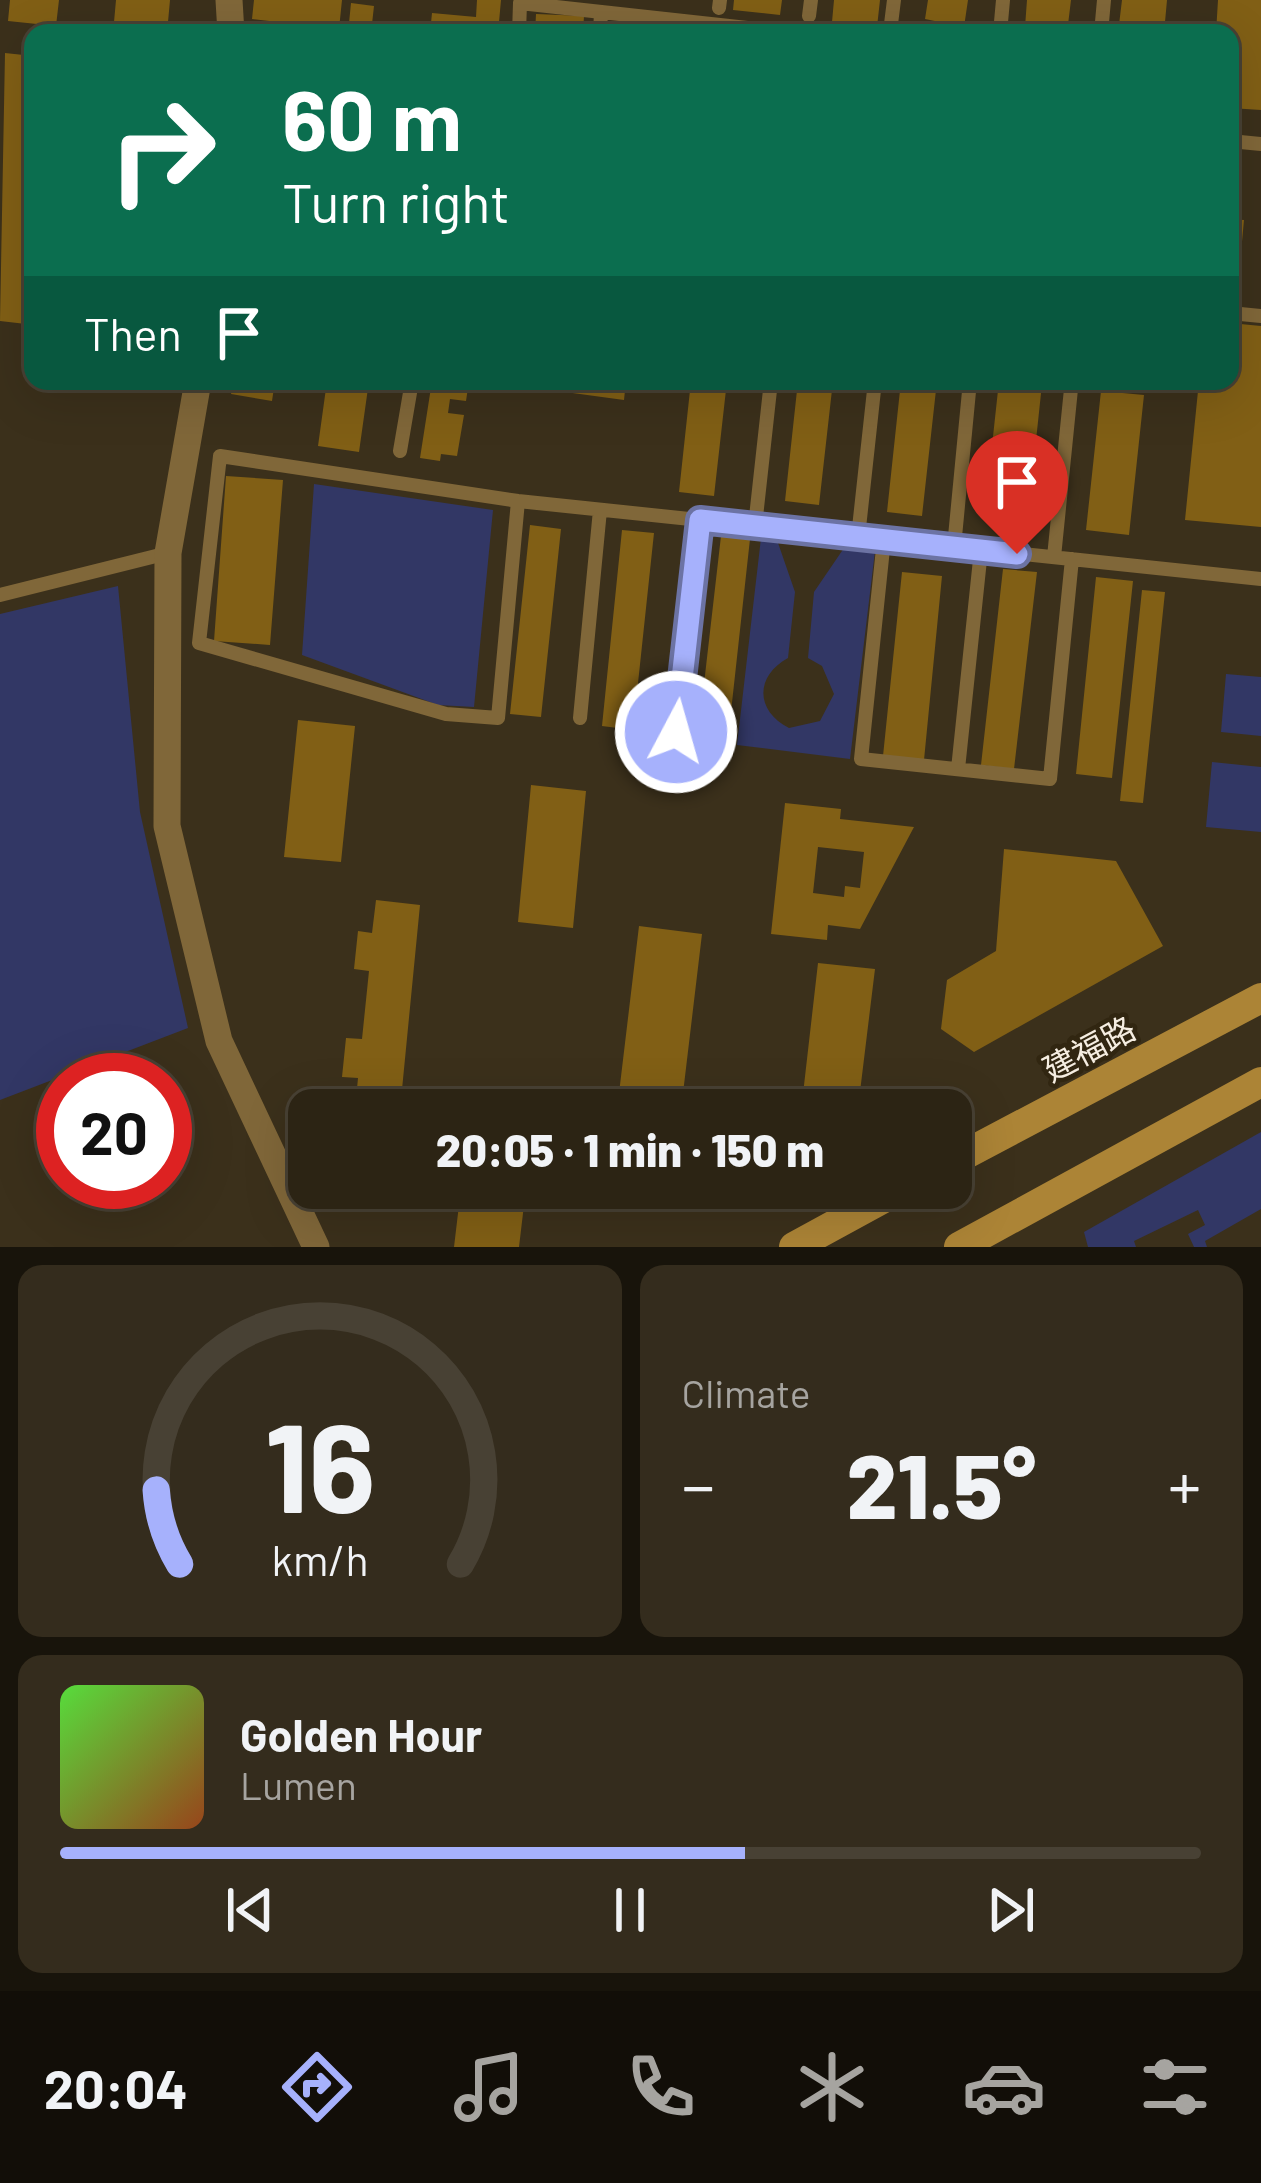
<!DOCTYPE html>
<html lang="en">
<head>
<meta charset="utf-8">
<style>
	body { margin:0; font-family:Barlow,"Noto Sans SC",sans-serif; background:#342c1d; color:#f1f3f6; height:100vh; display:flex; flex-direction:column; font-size:45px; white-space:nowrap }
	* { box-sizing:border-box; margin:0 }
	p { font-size:39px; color:#a6a4a0 }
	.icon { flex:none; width:66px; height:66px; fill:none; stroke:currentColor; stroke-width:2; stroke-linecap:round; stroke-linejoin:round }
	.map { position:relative; height:1247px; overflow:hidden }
	.sheet { display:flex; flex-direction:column; gap:18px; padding:18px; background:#18140b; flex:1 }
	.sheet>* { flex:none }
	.banner { position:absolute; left:24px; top:24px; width:1215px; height:366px; border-radius:24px; box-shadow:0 12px 48px #0002,0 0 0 3px #484134; background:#0b6e4f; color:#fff; overflow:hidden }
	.speed { position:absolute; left:36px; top:1053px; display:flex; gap:24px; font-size:60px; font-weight:700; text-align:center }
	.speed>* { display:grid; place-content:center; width:156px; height:156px; border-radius:50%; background:#2c2414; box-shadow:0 12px 48px #0002,0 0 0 3px #484134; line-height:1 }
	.speed .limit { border:18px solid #d22; background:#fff; color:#111 }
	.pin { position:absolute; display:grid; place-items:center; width:102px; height:102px; color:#fff; margin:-123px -51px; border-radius:50% 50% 50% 0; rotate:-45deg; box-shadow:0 0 12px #0007 }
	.pin .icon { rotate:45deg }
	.me { position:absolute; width:132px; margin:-66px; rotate:6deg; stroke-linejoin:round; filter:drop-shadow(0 0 9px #0008) }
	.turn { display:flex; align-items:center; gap:42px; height:252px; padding:0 60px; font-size:54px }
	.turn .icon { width:156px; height:156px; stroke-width:2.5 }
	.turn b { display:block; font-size:84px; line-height:102px }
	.then { display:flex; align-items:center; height:114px; padding:0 60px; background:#0003; gap:24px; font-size:45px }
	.big { font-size:90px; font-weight:800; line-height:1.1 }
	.sheet .card { flex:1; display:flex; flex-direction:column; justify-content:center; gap:18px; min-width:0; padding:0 42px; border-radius:24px; background:#342c1d }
	.sheet .dial { align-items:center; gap:0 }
	.dial svg { height:312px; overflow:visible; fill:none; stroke:#484134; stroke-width:7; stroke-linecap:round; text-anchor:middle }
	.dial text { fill:#f1f3f6; stroke:none }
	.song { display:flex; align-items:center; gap:36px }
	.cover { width:144px; height:144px; border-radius:18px; background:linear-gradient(135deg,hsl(110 70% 55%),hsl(20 70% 35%)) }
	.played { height:12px; border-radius:6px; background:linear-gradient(90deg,#a6b1fc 60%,#484134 60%) }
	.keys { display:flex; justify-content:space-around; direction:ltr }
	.heat { display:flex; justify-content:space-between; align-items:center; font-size:66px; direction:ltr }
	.sheet .tiles { flex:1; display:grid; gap:18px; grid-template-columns:1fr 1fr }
	.card:last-child { grid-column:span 2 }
	.trip { position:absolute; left:288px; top:1089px; width:684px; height:120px; border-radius:24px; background:#2c2414; box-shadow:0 12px 48px #0002,0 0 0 3px #484134; font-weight:800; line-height:120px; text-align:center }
	.menu { display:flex; height:192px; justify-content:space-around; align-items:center; background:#120e08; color:#a6a4a0 }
	.menu .icon { width:84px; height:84px }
	.menu .current { color:#a6b1fc }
	.menu b { font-size:54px; color:#f1f3f6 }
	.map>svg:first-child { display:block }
</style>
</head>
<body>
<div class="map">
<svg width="1261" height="1247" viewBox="0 0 1261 1247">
	<rect width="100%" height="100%" fill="#3b301b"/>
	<!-- green -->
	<path fill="#323765" d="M314,484L493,510L474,707L438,705L302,655Z
		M761,538L777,540L795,592L788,658C755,676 755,711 789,728L820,721L834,694L822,666L808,658L814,592L844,548L875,551L850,759L737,745Z
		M118,586L140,812L188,1028L0,1100V614Z
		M1226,674L1261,677V736L1221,732Z
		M1212,762L1261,767V832L1206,827Z
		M1261,1132V1209L1205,1241L1207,1247H1194L1188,1234L1205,1225L1198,1210L1134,1241L1136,1247H1088L1084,1232Z"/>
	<!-- building -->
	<path fill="#815f15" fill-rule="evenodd" d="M10,0H59L56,26L8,21Z
		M116,0H170L167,33H113Z
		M254,0H342L339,29L252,19Z
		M477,0H501L498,33H430L432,13L476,17Z
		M734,0H782L780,15L733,10Z
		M834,0H880L877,27L832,22Z
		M928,0H968L964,27L925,19Z
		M1027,0H1071L1067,33H1034L1035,28L1025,27Z
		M1122,0H1167L1164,33H1118Z
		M1218,0H1261V110L1230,108V33H1216Z
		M351,3L374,6L371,33H348Z
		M536,14L584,16L583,33H535Z
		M5,53L33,56V248L26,324L0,321Z
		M1230,219L1244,220L1239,274L1230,273Z
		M1230,323L1261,326V527L1185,520L1199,381H1230Z
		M234,381H275L272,401L231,394Z
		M327,381H369L359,452L318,446Z
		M432,381H469L466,401L450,399L448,413L464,415L457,456L441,454L440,461L420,458Z
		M484,381H626L624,400Z
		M691,381H727L714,496L679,492Z
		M798,381H833L819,505L785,501Z
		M901,381H937L922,516L887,512Z
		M999,381L1042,384L1027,525L984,520Z
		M1101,391L1144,395L1129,535L1086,530Z
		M226,476L283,480L270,645L214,641Z
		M530,525L561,529L541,717L510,714Z
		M622,530L654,533L633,730L602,726Z
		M721,536L750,539L728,739L698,736Z
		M1003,569L1037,572L1014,769L981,765Z
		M902,572L942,576L924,760L883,756Z
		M1096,577L1133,581L1112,778L1076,774Z
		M1142,590L1165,592L1143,803L1120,801Z
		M298,720L355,726L341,862L284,857Z
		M531,785L586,791L573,928L518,922Z
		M785,803L841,809L840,819L914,827L860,929L828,925L827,940L771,934ZM818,847L864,852L860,888L845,886L844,897L813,893Z
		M1004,849L1116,861L1163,946L974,1052L941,1029L947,980L996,951Z
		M376,900L420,905L400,1110H355L358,1078L342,1077L346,1038L362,1039L369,971L354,969L358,931L372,933Z
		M639,926L702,934L681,1110H617Z
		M818,963L875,969L859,1100L803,1094Z
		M461,1188H526L519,1247H454Z
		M608,1188H672L670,1209L606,1202Z"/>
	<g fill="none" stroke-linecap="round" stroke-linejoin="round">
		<!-- service -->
		<path stroke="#806739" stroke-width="14" d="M719,8L720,0
			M809,16L811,0
			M891,24L894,0
			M519,33L520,3L792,33
			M600,33L601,12
			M1000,33L1003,0
			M1101,33L1104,0
			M1230,141L1261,144
			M1230,313L1261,316
			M400,451L412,381
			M518,501L498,718L446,714L199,643L220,456L518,501L1261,579
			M755,526L771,381
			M858,537L875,381
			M884,539L861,759L1050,779L1072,559
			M954,547L970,381
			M1054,557L1071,389
			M0,595L168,553
			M580,718L600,510
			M676,732L700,520
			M958,769L981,550"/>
		<!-- minor -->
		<path stroke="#806739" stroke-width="27" d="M229,0L231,33
			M198,381L168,553L167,826L219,1041L316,1247"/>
		<!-- secondary -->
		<path stroke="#ac8436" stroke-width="30" d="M951,1162L1261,998
			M794,1247L902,1188
			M959,1247L1261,1082"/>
	</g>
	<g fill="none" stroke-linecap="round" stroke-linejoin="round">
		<defs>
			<path id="route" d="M676,732L700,520L1017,554"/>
		</defs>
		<!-- route casing -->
		<use href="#route" stroke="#6c73a4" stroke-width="30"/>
		<!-- route -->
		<use href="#route" stroke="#a6b1fc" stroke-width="21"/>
	</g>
	<g text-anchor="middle" stroke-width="9" stroke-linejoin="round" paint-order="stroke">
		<!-- street labels -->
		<g font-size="33" fill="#f5ede1" stroke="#312611">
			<text transform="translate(1089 1049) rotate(-28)" y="12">建福路</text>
		</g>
	</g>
</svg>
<div class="speed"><div class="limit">20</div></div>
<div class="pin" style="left:1017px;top:554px;background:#d93025"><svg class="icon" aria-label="arrive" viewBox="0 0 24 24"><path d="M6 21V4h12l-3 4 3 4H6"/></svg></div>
<svg class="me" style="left:676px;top:732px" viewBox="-20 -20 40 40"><circle r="17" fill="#a6b1fc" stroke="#fff" stroke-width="3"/><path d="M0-11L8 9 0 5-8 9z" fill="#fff"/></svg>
<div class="trip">20:05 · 1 min · 150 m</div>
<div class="banner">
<div class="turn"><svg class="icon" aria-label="right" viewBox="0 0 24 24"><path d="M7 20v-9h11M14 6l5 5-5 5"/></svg><div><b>60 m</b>Turn right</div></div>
<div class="then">Then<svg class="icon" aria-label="arrive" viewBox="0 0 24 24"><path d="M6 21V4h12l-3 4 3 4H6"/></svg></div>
</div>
</div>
<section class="sheet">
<div class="tiles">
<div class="card dial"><svg viewBox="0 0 100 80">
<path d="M14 69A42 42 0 1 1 86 69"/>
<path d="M14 69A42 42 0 0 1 8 50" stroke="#a6b1fc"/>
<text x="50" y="56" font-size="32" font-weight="700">16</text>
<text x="50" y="72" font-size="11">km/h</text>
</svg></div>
<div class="card"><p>Climate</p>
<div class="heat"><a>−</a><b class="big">21.5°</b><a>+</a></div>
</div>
<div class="card">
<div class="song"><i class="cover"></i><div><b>Golden Hour</b><p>Lumen</p></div></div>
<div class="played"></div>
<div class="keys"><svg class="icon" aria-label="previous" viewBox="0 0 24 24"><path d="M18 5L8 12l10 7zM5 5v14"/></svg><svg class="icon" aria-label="pause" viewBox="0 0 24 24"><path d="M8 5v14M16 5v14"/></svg><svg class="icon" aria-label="next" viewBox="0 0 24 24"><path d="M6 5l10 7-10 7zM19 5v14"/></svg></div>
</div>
</div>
</section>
<nav class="menu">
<b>20:04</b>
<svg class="icon current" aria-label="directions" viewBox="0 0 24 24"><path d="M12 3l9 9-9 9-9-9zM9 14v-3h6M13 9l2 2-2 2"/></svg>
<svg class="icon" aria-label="music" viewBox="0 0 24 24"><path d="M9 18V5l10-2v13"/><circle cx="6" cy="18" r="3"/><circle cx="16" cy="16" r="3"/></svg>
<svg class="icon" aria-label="phone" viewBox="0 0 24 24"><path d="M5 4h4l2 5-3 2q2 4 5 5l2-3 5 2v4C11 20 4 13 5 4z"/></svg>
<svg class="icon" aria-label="climate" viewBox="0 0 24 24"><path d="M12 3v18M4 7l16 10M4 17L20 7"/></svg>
<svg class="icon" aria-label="car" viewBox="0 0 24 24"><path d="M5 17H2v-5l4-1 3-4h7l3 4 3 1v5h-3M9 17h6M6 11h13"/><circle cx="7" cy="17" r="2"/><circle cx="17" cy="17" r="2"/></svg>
<svg class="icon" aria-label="filters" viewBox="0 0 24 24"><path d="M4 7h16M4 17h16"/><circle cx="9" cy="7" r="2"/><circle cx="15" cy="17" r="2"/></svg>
</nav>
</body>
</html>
